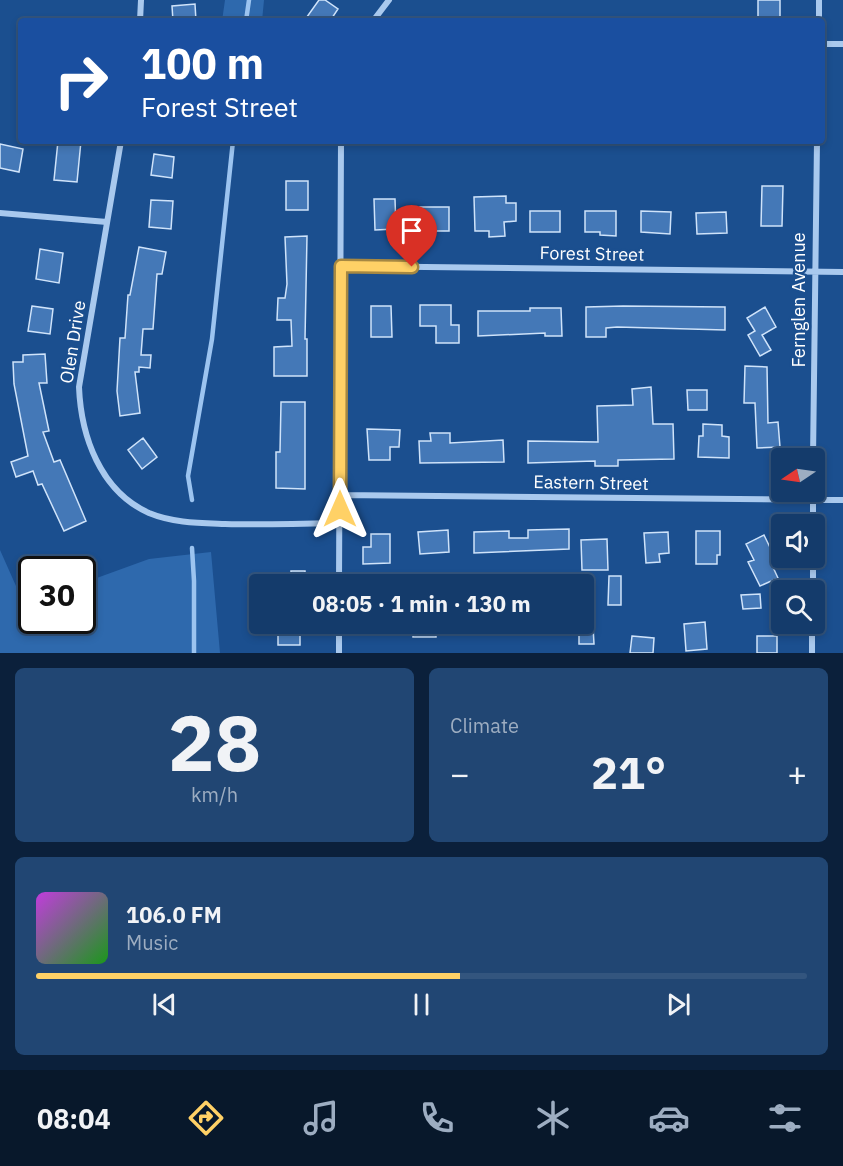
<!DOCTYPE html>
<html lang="en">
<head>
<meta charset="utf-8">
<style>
	body { margin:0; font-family:"IBM Plex Sans",sans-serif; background:#214673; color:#f1f3f6; height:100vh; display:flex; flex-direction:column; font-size:22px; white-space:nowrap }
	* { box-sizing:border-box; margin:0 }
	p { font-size:20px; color:#9dadc1 }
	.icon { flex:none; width:33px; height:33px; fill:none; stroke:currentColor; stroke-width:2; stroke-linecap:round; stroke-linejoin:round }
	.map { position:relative; height:653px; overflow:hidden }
	.details { display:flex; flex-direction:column; gap:15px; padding:15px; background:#0b203b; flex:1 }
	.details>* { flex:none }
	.hud { position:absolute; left:18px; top:18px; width:807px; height:126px; border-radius:6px; box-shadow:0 3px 9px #0003,0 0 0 2px #33557e; background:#1a4fa0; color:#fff; overflow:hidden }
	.needle { width:39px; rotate:257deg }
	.tools { position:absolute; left:771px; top:448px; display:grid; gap:12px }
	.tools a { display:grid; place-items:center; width:54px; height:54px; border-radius:6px; background:#143b6b; box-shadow:0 3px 9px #0003,0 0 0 2px #33557e; font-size:30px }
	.speed { position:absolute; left:18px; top:556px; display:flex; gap:12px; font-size:30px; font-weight:700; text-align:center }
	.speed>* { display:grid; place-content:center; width:78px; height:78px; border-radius:50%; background:#143b6b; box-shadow:0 3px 9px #0003,0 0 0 2px #33557e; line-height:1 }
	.speed .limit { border:3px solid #111; border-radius:9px; background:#fff; color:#111 }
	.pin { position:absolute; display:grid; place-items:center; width:51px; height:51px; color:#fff; margin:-62px -26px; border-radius:50% 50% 50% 0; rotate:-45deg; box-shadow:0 0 6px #0007 }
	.pin .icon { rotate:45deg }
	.me { position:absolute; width:66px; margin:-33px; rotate:0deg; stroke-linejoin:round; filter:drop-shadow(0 0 4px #0008) }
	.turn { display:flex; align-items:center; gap:21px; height:126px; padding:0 24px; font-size:27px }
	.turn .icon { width:78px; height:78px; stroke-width:2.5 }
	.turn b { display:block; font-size:42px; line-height:51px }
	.big { font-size:45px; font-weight:700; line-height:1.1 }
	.details .widget { flex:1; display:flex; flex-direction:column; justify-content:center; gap:9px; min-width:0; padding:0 21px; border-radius:9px; background:#214673 }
	.details .dial { align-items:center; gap:0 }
	.dial b { font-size:78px; line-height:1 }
	.song { display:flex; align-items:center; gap:18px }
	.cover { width:72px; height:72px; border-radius:9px; background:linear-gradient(135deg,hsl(290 70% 55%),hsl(120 70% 35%)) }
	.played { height:6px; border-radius:3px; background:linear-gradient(90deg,#ffd166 55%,#33557e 55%) }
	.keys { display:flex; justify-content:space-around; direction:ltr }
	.heat { display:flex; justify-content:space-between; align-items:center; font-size:33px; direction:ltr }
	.details .tiles { flex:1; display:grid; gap:15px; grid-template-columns:1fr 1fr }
	.widget:last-child { grid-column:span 2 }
	.trip { position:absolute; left:249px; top:574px; width:345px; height:60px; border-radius:6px; background:#143b6b; box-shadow:0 3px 9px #0003,0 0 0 2px #33557e; font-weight:700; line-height:60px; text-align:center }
	.tab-bar { display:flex; height:96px; justify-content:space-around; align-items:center; background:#08182b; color:#9dadc1 }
	.tab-bar .icon { width:42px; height:42px }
	.tab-bar .selected { color:#ffd166 }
	.tab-bar b { font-size:27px; color:#f1f3f6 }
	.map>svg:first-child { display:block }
</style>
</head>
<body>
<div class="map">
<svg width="843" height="653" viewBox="0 0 843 653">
	<rect width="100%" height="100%" fill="#1b4f8f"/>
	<!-- green -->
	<path fill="#2e69ad" d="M225,0H264L262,21H222Z
		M0,550L24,604L31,601L32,621H82L83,583L149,559L211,552L220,653H0Z"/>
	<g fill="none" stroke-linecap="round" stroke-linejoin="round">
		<!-- stream -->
		<path stroke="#9cc4f0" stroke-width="4.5" d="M246,21L249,0
			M192,500L188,476L212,339L233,141
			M192,548L194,581V653"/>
	</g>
	<!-- building -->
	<path fill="#4478b7" stroke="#cfe3fa" stroke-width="1.5" d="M319,0H325L338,9L330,21H304Z
		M758,0H780V21H758Z
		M195,4L196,21H173L172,6Z
		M58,141H81L77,182L54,180Z
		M0,144L23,149L19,172L0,168Z
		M154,154L174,157L172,178L151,175Z
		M286,181H308V210H286Z
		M762,186H783L782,226H761Z
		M506,196V203H516V221L504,222L505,236L489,237V231H475L474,197Z
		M374,199H395L396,229L375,230Z
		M151,200L173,201L171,229L149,227Z
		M420,207H449V231H420Z
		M530,211H560V232H530Z
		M585,211H616V236L600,235V232H585Z
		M641,211L671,212L670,234L641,232Z
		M726,212L727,233L697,234L696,213Z
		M307,236L305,339H307V376H274V347L292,346L291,320H277L278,298H285L287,284L285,237Z
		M139,247L166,252L162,274H157L153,329H143L141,355H151L150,368L139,367V372H135L140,413L120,416L117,391L120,338H125L128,295H130Z
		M40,249L63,253L59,283L36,279Z
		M420,305H451V325H459V343H436V326H420Z
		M32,306L53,309L50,334L28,331Z
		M371,306H391L392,337H371Z
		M623,306L725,307V330L617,327L606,328V337H586V307Z
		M765,307L776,327L762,335L771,350L760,356L748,335L755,331L747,318Z
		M530,308H561L562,336H545V333L478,336V311H530Z
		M45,354L47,383H39L49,431L43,432L54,462L60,460L86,521L64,531L42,484L38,485L33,471L16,477L11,462L28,456L14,384L13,362H23V355Z
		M745,366L767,367L768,423L778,422L780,447L757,448L755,403H744Z
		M651,387L653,424H673L674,459L618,460V466H595V461L528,463V441L598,442L597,406L633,405L632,389Z
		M687,390H707V410H688Z
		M281,402H305V489L276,488V452H280Z
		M703,424L722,425V436L729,437V458L698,457L699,436H703Z
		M367,429L400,430L399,447H390V460H369Z
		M430,433H450V443L503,440L504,462L420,463L419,441H431Z
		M143,438L157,457L142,469L128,450Z
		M569,529V549L474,553V532L509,531V538H528V530Z
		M448,530L449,552L420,554L418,532Z
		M696,531H720V555H717V564H696Z
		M668,532L669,553L659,554L660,562L646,563L644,533Z
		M371,534H390V563L363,564V547H371Z
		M764,535L777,562L772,565L778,578L760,586L748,562L754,560L746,544Z
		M607,539L608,570H582L581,540Z
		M291,571H305V585H291Z
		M609,576H621V605H608Z
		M760,594L761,608L743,609L741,595Z
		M705,622L707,649L686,651L684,624Z
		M278,624H300V645H278Z
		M413,624H436V637H413Z
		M579,626H593L594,644H579Z
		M632,636L654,638L653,653H630Z
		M757,636H777V653H757Z"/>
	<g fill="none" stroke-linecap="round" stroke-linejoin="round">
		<!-- minor -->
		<path stroke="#a9c9ee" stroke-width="6" d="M140,21L141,0
			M373,21L389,0
			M819,21V0
			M822,44H843
			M121,141L79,387C81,436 100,491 149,513C173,523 200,523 225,524C263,525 301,524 340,523
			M0,213L107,222
			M341,266L843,272
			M813,459L817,141
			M340,495L843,500
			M813,525V492
			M339,585L341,141
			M813,591V558
			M339,653V624
			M812,653V624"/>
	</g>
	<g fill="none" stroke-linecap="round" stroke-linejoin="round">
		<defs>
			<path id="route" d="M340,509L341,266L412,267"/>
		</defs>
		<!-- route casing -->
		<use href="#route" stroke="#a68842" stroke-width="15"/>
		<!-- route -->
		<use href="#route" stroke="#ffd166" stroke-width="10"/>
	</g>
	<g text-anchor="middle" stroke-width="4.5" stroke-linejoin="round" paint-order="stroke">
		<!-- street labels -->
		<g font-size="18" fill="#fff" stroke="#1b4f8f">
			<text transform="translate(592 254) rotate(1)" y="6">Forest Street</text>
			<text transform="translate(799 300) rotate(-90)" y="6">Fernglen Avenue</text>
			<text transform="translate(73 342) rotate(-81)" y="6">Olen Drive</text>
			<text transform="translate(591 483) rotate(1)" y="6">Eastern Street</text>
		</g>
	</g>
</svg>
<div class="tools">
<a><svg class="needle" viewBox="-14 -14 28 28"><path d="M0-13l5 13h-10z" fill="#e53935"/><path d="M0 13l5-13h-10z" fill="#9dadc1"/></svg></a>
<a><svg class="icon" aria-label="sound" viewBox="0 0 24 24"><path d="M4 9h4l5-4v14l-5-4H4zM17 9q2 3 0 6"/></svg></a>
<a><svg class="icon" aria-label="search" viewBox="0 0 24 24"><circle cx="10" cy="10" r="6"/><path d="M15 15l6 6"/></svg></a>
</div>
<div class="speed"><div class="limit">30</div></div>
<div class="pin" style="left:412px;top:267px;background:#d93025"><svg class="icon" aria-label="arrive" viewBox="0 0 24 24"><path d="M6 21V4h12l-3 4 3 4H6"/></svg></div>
<svg class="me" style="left:340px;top:509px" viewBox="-20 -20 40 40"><path d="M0-17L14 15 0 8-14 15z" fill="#ffd166" stroke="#fff" stroke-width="4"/></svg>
<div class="trip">08:05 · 1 min · 130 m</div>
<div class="hud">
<div class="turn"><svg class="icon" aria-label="right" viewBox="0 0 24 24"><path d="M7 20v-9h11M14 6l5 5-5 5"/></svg><div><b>100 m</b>Forest Street</div></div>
</div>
</div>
<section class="details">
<div class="tiles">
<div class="widget dial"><b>28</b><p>km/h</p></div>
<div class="widget"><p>Climate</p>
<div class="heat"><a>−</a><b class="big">21°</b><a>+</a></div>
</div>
<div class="widget">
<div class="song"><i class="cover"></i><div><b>106.0 FM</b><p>Music</p></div></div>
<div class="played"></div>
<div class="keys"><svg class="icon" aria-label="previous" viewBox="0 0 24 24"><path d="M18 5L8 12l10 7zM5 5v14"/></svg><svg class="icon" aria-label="pause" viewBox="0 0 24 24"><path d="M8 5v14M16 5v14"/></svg><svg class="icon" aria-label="next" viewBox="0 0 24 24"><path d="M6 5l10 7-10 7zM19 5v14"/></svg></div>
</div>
</div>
</section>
<nav class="tab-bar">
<b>08:04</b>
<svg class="icon selected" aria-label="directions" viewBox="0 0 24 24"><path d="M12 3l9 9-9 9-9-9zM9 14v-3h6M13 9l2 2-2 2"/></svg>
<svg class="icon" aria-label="music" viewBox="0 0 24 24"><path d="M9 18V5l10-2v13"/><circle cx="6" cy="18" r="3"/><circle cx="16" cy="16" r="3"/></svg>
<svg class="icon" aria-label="phone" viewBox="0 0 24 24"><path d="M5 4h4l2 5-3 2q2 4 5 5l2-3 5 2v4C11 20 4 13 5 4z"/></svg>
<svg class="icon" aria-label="climate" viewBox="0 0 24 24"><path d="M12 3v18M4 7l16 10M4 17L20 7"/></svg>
<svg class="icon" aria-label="car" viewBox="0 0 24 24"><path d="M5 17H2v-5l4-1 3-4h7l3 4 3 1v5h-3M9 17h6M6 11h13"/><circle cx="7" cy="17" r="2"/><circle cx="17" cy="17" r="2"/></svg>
<svg class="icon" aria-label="filters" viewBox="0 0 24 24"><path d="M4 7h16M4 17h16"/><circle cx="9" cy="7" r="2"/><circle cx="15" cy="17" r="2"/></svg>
</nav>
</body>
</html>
